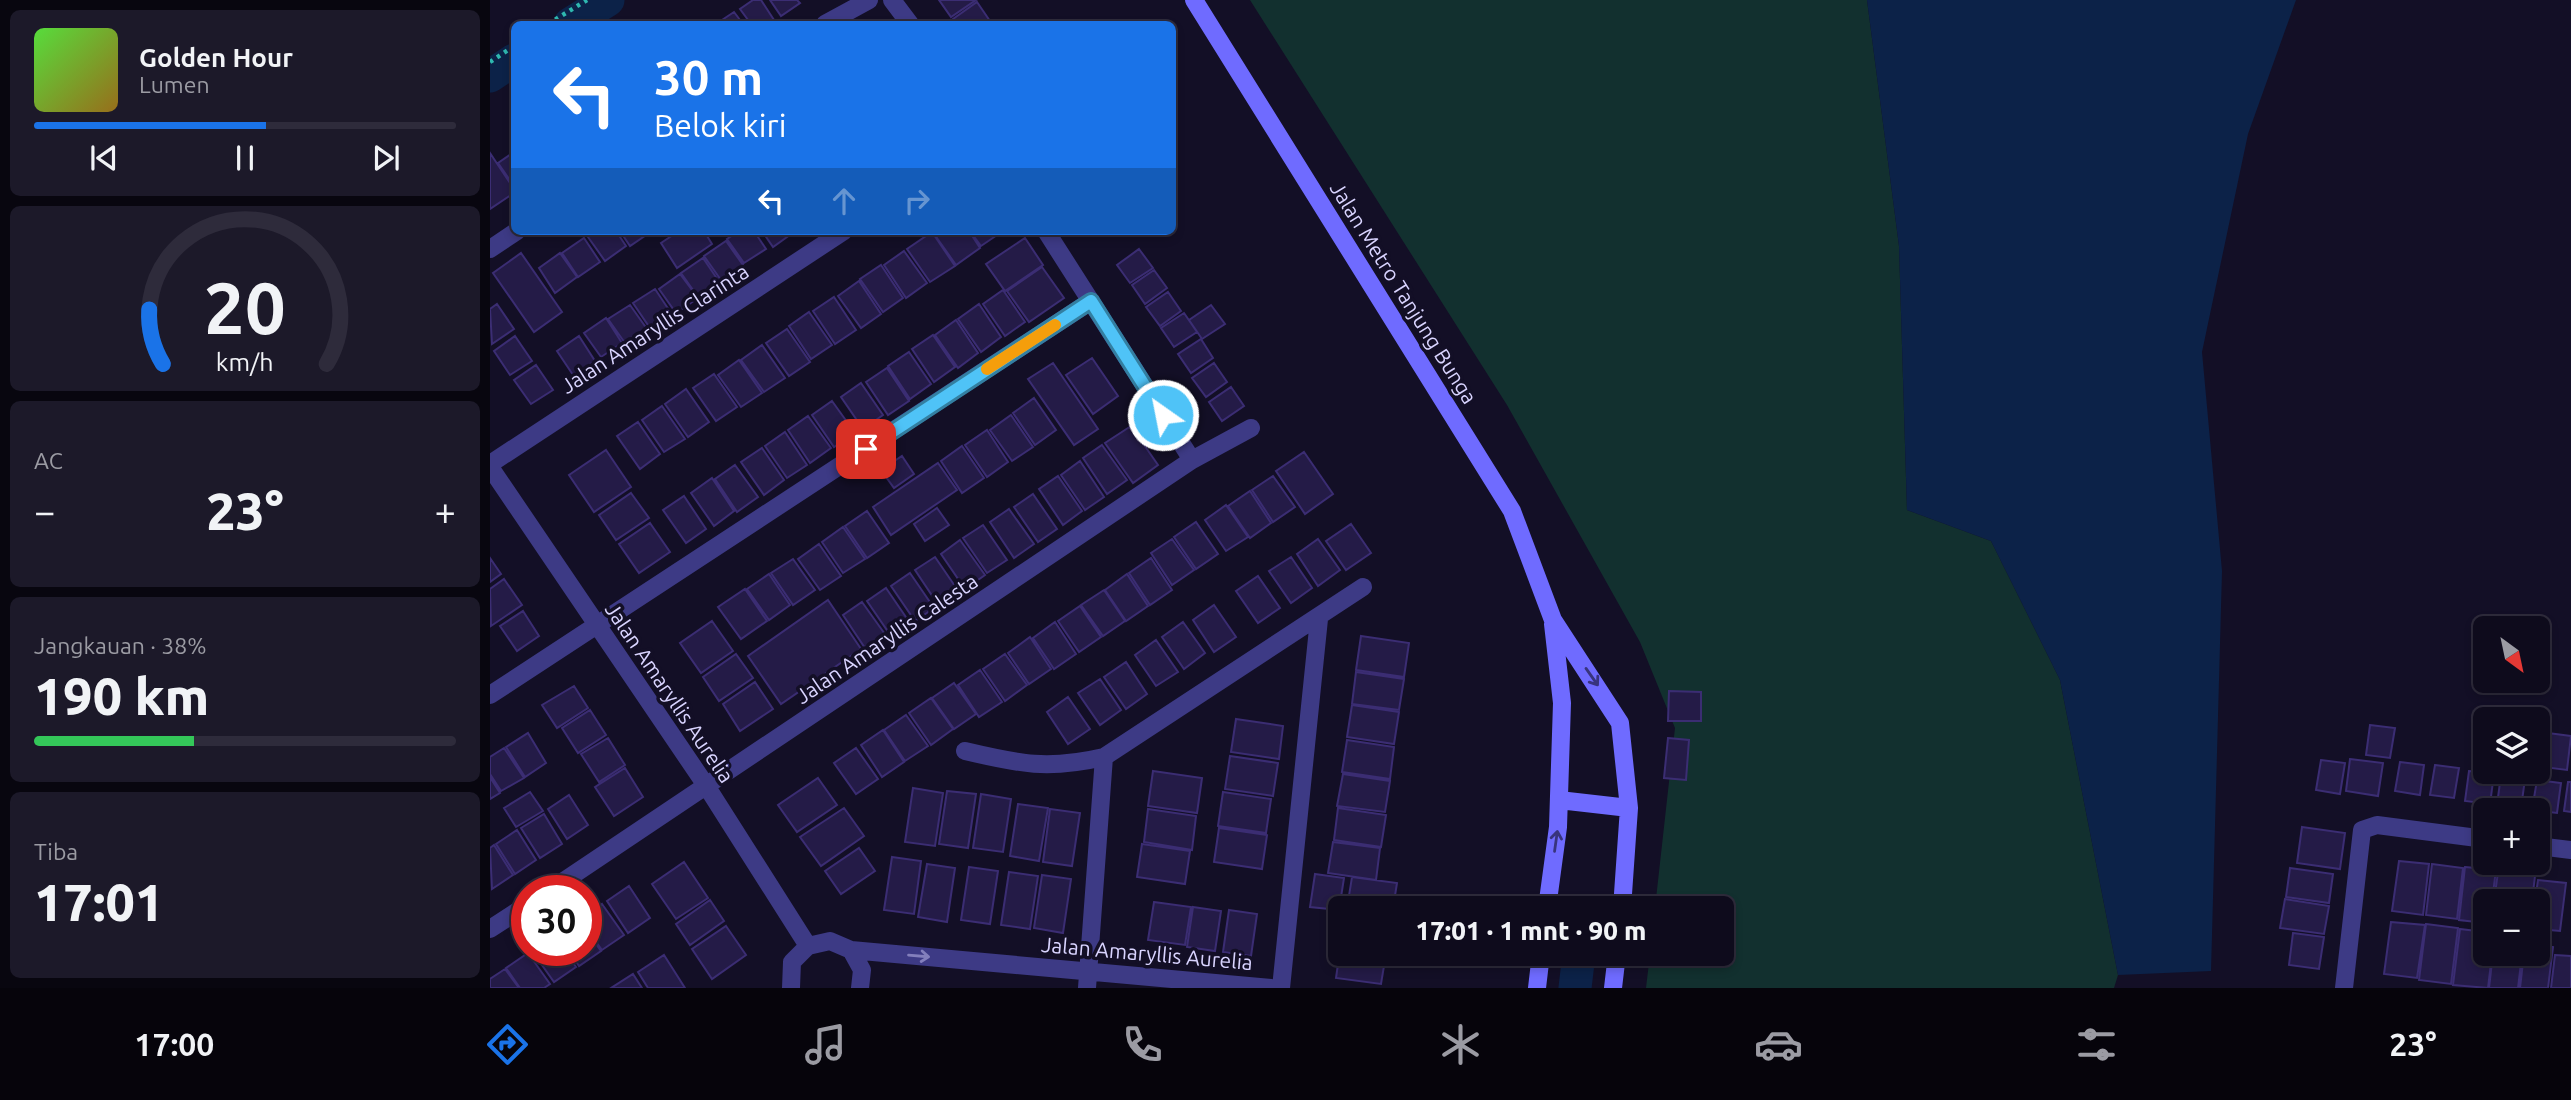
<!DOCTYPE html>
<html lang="id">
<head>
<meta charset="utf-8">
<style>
	body { margin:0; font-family:Ubuntu,sans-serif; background:#1c1929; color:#f1f3f6; height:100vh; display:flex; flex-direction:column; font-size:26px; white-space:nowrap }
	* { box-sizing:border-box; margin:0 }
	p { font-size:23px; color:#9b9ba3 }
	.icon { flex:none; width:38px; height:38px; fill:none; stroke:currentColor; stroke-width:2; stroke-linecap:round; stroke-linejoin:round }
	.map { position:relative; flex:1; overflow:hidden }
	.drawer { display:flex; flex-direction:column; gap:10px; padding:10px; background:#08060f; width:490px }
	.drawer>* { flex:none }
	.guide { position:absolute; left:21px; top:21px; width:665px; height:214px; border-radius:10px; box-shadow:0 4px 10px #0003,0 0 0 2px #2e2b3b; background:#1a73e8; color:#fff; overflow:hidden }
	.needle { width:46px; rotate:147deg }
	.buttons { position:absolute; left:1983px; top:616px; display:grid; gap:14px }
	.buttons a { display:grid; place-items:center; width:77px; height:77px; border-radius:10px; background:#0e0b1c; box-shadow:0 4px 10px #0003,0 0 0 2px #2e2b3b; font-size:35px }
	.speed { position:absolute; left:21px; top:875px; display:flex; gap:14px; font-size:35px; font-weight:700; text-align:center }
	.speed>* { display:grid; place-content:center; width:91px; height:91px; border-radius:50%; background:#0e0b1c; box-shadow:0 4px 10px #0003,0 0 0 2px #2e2b3b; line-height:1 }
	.speed .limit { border:10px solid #d22; background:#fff; color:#111 }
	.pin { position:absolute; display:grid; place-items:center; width:60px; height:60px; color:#fff; margin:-30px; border-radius:14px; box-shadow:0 4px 10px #0006 }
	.me { position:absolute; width:77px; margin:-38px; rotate:327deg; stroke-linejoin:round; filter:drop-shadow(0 0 5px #0008) }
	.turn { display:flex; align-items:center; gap:24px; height:147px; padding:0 28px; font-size:32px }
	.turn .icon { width:91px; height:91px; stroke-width:2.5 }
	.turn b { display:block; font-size:49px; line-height:60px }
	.lanes { display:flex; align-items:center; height:66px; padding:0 28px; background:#0003; justify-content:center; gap:35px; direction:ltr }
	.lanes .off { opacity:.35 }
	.big { font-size:52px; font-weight:800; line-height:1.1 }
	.drawer .widget { flex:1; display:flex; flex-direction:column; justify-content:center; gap:10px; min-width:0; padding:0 24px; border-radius:10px; background:#1c1929 }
	.drawer .dial { align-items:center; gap:0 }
	.dial svg { height:182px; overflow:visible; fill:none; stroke:#2e2b3b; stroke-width:7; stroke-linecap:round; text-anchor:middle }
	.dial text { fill:#f1f3f6; stroke:none }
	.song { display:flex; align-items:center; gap:21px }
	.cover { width:84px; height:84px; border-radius:10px; background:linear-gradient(135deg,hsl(110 70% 55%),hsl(40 70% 35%)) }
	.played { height:7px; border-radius:4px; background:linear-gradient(90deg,#1a73e8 55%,#2e2b3b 55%) }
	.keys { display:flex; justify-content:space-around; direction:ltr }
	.heat { display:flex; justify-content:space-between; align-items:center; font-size:38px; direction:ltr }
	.charge { height:10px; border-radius:5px; background:linear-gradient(90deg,#34c759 38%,#2e2b3b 0) }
	.trip { position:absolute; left:838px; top:896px; width:406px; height:70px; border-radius:10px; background:#0e0b1c; box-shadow:0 4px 10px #0003,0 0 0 2px #2e2b3b; font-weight:800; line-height:70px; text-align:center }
	.tab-bar { display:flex; height:112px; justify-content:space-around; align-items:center; background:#06040b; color:#9b9ba3 }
	.tab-bar .icon { width:49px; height:49px }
	.tab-bar .selected { color:#1a73e8 }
	.tab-bar b { font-size:32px; color:#f1f3f6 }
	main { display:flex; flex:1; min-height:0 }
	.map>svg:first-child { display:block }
</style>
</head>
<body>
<main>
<section class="drawer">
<div class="widget">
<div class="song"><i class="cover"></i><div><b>Golden Hour</b><p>Lumen</p></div></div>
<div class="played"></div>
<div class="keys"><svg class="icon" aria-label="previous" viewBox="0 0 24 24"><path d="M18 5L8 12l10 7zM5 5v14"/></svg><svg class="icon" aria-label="pause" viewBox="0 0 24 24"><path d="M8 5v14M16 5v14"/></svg><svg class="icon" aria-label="next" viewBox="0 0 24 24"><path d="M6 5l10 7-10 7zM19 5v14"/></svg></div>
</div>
<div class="widget dial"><svg viewBox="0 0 100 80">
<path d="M14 69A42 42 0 1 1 86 69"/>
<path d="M14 69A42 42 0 0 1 8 45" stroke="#1a73e8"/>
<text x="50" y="56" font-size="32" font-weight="700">20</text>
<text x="50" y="72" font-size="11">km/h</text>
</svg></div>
<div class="widget"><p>AC</p>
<div class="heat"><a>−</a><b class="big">23°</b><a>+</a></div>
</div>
<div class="widget"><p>Jangkauan · 38%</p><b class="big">190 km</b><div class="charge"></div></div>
<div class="widget"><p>Tiba</p><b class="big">17:01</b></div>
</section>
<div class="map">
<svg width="2081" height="988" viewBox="0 0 2081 988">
	<rect width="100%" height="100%" fill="#130f26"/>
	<!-- green -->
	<path fill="#12302f" d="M760,0H1377L1409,246L1417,510L1501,541L1570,680L1628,975L1624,988H1156L1160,954H1232V908H1165L1185,728L1150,642L1017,405Z"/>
	<!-- water -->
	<path fill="#0c2248" d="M1377,0H1806L1758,134L1712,352L1732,571L1721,971L1628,975L1570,680L1501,541L1417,510L1409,246Z"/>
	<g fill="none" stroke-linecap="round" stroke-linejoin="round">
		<!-- canal -->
		<path stroke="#0c2248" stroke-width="33" d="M80,24L118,0
			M0,76L24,60
			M1085,988L1089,954"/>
	</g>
	<!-- building -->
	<path fill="#241b47" stroke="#3b2d73" stroke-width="2" d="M263,0H271L284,20L278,24H261L250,9Z
		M280,0H307L310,3L291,16Z
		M449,0H486L461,17Z
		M487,2L502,24H466L463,19Z
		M244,12L253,24H226Z
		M24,152V186L8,163Z
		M0,153L24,189V193L0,209Z
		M106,231H126L136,246L115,261L98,237Z
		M130,231H162L140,246Z
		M189,231H214L222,244L187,268L171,243Z
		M249,231H264L276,249L254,263L237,239Z
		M272,231H304V232L283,247Z
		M442,231H479L490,248L466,265Z
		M480,231H513L491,246Z
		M442,232L465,266L440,282L417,249Z
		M94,238L110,262L88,277L72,253Z
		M535,238L553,265L515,291L496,264Z
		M236,241L253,265L231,280L214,256Z
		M649,249L663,268L640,283L627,265Z
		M414,251L437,283L416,298L394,265Z
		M31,253L72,312L44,332L3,273Z
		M70,253L87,277L65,293L49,268Z
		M213,258L230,283L208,297L191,273Z
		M391,265L413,298L393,312L370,279Z
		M552,267L574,298L539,322L517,291Z
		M664,270L677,288L655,304L642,285Z
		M190,274L208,298L186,313L169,289Z
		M369,281L391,314L371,328L348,296Z
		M165,289L181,313L160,328L143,303Z
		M513,290L535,322L515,336L493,304Z
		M678,292L691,311L670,326L656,307Z
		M344,297L366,330L345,344L323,311Z
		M7,304L24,329L2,344L0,309Z
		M489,304L511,337L491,352L468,319Z
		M140,305L157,329L135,343L118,319Z
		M721,305L735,324L712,339L699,320Z
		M319,312L342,345L321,359L299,326Z
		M694,313L707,332L684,347L671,328Z
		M116,318L132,343L111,357L94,333Z
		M466,320L488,353L468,368L445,335Z
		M297,329L320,362L299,376L276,343Z
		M443,335L465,367L444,382L422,349Z
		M25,336L42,361L20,375L4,351Z
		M89,336L105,361L83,375L67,351Z
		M711,339L723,358L701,373L688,354Z
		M272,345L295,378L274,392L251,360Z
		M419,352L441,384L420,399L398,366Z
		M602,358L628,396L603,414L576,375Z
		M249,360L272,393L251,407L228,375Z
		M563,363L608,429L584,445L538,379Z
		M724,363L737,382L716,397L702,378Z
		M46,365L63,390L41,404L24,380Z
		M397,368L419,401L398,415L376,382Z
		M224,374L247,407L226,421L203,388Z
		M371,383L393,415L373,429L351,397Z
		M741,387L754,406L732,421L719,402Z
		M196,389L219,422L198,437L175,404Z
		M544,398L566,430L545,445L523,413Z
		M342,401L365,433L344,447L322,415Z
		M172,406L195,439L174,452L152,420Z
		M521,415L543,447L522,461L500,430Z
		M318,416L341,448L320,463L298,430Z
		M148,422L170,454L150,469L127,436Z
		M641,426L668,465L643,483L615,443Z
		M497,430L518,462L497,477L475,445Z
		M295,432L317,465L297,478L275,446Z
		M612,445L637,480L617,494L593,458Z
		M472,446L494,478L472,493L451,461Z
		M272,448L294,480L274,495L251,462Z
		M116,450L141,487L104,512L79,475Z
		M814,452L843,494L815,514L786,471Z
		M412,456L424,474L404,488L391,470Z
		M590,461L614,497L595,510L571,475Z
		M448,463L467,490L401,535L383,507Z
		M245,465L268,497L247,512L225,479Z
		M568,476L592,511L573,525L549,489Z
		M783,476L805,507L783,522L762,490Z
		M222,478L244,511L224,526L201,493Z
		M760,491L781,523L760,538L738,506Z
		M141,493L159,518L126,540L109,515Z
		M543,494L567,529L548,542L524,507Z
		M194,496L216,529L196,543L173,510Z
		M736,505L758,537L736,551L715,520Z
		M447,508L459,525L435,541L424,524Z
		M519,509L544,544L524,558L500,522Z
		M377,511L399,543L377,558L355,526Z
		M706,522L728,554L706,569L684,537Z
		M160,523L180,552L149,573L129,544Z
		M861,524L881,553L856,570L836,541Z
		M493,525L517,560L497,573L473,538Z
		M353,527L375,559L353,573L332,542Z
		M682,539L704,570L682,585L661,553Z
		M828,539L850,570L828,586L807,554Z
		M470,540L495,575L475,589L451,554Z
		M329,544L351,576L330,590L308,559Z
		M445,557L469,592L449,606L425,570Z
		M801,557L822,588L801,603L779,571Z
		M0,558L11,574L0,582Z
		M661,558L682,590L660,605L639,573Z
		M303,559L325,590L303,605L281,573Z
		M420,573L444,608L425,621L401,586Z
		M279,574L300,605L279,620L257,589Z
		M637,574L658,606L636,621L615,590Z
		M768,576L790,608L768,623L746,591Z
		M14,579L32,605L1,626L0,589Z
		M396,588L420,623L401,636L377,601Z
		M255,589L277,621L251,639L228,607Z
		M614,590L635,621L613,636L591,605Z
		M338,600L371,649L291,704L258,656Z
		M372,602L397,637L377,651L353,615Z
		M724,605L746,637L724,652L703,620Z
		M590,606L611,637L589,652L568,621Z
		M33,611L49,636L27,651L10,626Z
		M222,621L243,651L211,673L190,643Z
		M565,622L586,654L564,669L543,638Z
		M693,622L715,653L694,669L672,637Z
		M871,636L919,643L914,677L866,670Z
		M540,637L561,669L539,684L518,653Z
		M666,640L688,672L666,686L645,655Z
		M246,654L263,678L229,701L213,677Z
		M515,654L537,685L515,701L493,669Z
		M636,662L657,694L636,709L614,677Z
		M490,670L512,702L489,717L468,685Z
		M866,672L914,679L909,710L862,704Z
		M610,679L631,710L610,725L588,693Z
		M265,682L283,709L250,731L233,704Z
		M464,683L486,714L464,729L442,698Z
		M84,686L98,708L67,728L52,705Z
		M1179,691L1211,692V721H1178Z
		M578,697L600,729L578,744L557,712Z
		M441,698L463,729L441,745L419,713Z
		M862,705L909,712L904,744L857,737Z
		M100,710L116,735L88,753L72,728Z
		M416,715L438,746L415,761L394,730Z
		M746,719L793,726L789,759L741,752Z
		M1880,725L1905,728L1900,758L1876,755Z
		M393,730L414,762L392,777L371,745Z
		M38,733L56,763L35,777L16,747Z
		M2058,733L2081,736L2077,770L2053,767Z
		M118,738L135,765L109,782L91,754Z
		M1178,738L1199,740L1196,780L1174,778Z
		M857,740L904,747L900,779L852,772Z
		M14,748L34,778L11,791L0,774V757Z
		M366,748L388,779L366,794L344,763Z
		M740,756L788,763L783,796L735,789Z
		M1860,759L1893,763L1888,796L1856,791Z
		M1831,760L1855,763L1850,794L1826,790Z
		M1910,762L1934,765L1930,795L1905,791Z
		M1945,765L1969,768L1964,798L1940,795Z
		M135,768L153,797L124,816L105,787Z
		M663,771L712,778L707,813L658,806Z
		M1979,771L2004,774L2000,804L1975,801Z
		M853,774L900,781L895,812L847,806Z
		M2011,775L2035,779L2031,808L2007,805Z
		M0,777L10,793L0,799Z
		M328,778L347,805L307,832L288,805Z
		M2047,780L2071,783L2067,813L2042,810Z
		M2078,782H2081V812L2074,811Z
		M423,788L453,793L445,846L415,842Z
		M457,791L486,794L478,848L449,844Z
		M40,792L53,811L26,827L14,808Z
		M733,792L781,799L776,833L728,826Z
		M491,794L521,799L513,852L483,848Z
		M79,795L98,825L77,839L58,809Z
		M528,804L558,808L549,861L520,856Z
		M354,808L374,836L331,866L310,837Z
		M848,808L896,815L891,847L844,840Z
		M560,809L590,813L582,866L553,862Z
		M658,809L706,816L702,850L654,842Z
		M54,814L72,844L50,858L31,828Z
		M1812,827L1855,833L1850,869L1807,863Z
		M729,828L777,835L772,869L724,862Z
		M27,830L46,860L25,874L6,844Z
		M843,842L890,848L886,880L838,873Z
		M652,844L700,851L695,884L647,877Z
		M4,845L23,875L2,889L0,848Z
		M369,848L385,871L351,894L335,871Z
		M402,857L431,861L424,914L394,910Z
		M1909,861L1939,864L1933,915L1902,911Z
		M194,862L218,898L186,919L162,884Z
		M437,864L465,868L457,922L428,917Z
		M1942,864L1973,868L1967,919L1936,915Z
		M479,867L508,871L500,924L471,920Z
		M1975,867L2006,870L2002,901H1995V923L1969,920Z
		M1800,868L1843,874L1839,903L1796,897Z
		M519,872L548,876L540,929L511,925Z
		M2008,872L2045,876L2042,901H2004Z
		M825,874L854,878L849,910L820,907Z
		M552,875L581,879L573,933L544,928Z
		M862,877L907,883L903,908H857Z
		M2048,880L2076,883L2070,931L2048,929L2045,901Z
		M139,886L160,918L138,933L117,901Z
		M1795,899L1839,906L1834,934L1790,928Z
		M220,900L234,921L200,945L186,924Z
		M664,902L701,907L695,945L658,940Z
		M112,904L134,935L112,950L96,928V915Z
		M703,907L731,911L725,951L697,947Z
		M739,910L767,914L761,956L733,952Z
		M1901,922L1935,925L1927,978L1894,974Z
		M1936,924L1968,928L1961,984L1929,980Z
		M236,926L256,955L222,979L202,949Z
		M1970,929L1995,932V954H2002L1998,988L1963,985Z
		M96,930L111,951L89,966L78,950H96Z
		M1803,933L1834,937L1829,969L1799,965Z
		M2048,945L2063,947L2058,988H2030L2034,954H2048Z
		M74,950L86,967L64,982L42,951Z
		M850,950V954H896L891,984L846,978Z
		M38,953L60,984L54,988H30L16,968Z
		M2003,954H2032L2028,988H1999Z
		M174,955L195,988H158L148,972Z
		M2065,955L2081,956V988H2061Z
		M15,969L29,988H0V979Z
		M143,974L152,988H121Z"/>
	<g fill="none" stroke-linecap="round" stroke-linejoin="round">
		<!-- path -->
		<path stroke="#2fb8b0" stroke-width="4.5" stroke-dasharray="3.5 5" stroke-linecap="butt" d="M58,24L97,0
			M0,62L24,46"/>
		<!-- minor -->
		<path stroke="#3d3a85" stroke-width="18" d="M402,0L420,24
			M335,24L379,0
			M556,231L702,460
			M0,249L27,231
			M0,464L354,231
			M0,467L217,787L318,946
			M0,695L601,301
			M475,751C530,764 558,770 614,757
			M2048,846L2081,850
			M59,891L702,460L761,428
			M0,929L37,905
			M361,950L781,988
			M301,988L302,962L318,946L340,941L361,950L372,970L370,988
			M597,988L614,757L873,587
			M791,988L829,619
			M1854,988L1872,830L1887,825L1995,839"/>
		<!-- secondary -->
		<path stroke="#6f6bff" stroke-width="18" d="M704,0L1022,511L1063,620L1130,723L1139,808L1132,908
			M1069,800L1139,808
			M1057,908L1068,827L1072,703L1063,624
			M1047,988L1051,954
			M1123,988L1127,954"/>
	</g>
	<!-- one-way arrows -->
	<defs><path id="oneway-shaft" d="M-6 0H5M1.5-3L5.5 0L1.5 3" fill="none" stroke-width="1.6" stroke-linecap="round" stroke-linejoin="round" transform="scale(1.75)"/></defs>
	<g stroke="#38347d">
		<use href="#oneway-shaft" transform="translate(1102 677) rotate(55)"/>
		<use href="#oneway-shaft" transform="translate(1066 841) rotate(-82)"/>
	</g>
	<use stroke="#837fbc" href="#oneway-shaft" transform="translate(429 956) rotate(5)"/>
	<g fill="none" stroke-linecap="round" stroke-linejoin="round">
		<defs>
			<path id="route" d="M376,449L601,301L673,415"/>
		</defs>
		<!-- route casing -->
		<use href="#route" stroke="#337fa1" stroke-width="18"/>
		<!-- route -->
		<use href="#route" stroke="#4fc3f7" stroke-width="12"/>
		<!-- slow -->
		<path stroke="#f59e0b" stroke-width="12" d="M497,369L565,325"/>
	</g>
	<g text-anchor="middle" stroke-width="7" stroke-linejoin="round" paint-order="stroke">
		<!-- street labels -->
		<g font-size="21" fill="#d9d4ff" stroke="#130f26">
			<text transform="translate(913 293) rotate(58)" y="7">Jalan Metro Tanjung Bunga</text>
			<text transform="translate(165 329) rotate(-33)" y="7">Jalan Amaryllis Clarinta</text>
			<text transform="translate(397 639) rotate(-34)" y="7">Jalan Amaryllis Calesta</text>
			<text transform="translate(179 693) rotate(56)" y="7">Jalan Amaryllis Aurelia</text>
			<text transform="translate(657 954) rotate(5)" y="7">Jalan Amaryllis Aurelia</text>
		</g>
	</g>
</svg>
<div class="buttons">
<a><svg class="needle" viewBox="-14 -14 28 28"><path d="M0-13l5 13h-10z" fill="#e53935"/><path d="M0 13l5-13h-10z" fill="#9b9ba3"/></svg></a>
<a><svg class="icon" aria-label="layers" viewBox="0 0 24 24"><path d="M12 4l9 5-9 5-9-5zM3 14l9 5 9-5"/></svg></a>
<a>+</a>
<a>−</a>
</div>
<div class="speed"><div class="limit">30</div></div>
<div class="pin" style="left:376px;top:449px;background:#d93025"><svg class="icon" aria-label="arrive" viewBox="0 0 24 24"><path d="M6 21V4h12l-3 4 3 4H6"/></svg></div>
<svg class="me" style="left:673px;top:415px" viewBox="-20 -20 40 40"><circle r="17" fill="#4fc3f7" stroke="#fff" stroke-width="3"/><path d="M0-11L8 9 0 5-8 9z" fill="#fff"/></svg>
<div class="trip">17:01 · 1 mnt · 90 m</div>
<div class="guide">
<div class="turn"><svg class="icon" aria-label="left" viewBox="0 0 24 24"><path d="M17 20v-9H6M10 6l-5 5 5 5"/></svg><div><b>30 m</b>Belok kiri</div></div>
<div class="lanes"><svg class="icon" aria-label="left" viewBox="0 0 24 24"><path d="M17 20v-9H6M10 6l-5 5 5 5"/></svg><svg class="icon off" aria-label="ahead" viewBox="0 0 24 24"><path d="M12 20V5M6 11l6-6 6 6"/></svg><svg class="icon off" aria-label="right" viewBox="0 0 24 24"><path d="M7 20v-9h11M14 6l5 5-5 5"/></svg></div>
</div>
</div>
</main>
<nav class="tab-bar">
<b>17:00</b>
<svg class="icon selected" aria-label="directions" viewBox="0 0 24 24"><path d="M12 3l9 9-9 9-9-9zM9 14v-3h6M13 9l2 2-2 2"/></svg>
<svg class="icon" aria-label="music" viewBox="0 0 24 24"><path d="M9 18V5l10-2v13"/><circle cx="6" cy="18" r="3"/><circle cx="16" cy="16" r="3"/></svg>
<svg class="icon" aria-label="phone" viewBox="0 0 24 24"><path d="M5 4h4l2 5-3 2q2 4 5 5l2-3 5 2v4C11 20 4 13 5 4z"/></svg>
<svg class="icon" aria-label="climate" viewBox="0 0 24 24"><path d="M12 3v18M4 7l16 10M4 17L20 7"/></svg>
<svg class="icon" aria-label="car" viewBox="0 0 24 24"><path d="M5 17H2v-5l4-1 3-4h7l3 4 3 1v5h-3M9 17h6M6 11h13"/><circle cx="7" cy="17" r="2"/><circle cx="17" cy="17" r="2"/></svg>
<svg class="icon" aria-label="filters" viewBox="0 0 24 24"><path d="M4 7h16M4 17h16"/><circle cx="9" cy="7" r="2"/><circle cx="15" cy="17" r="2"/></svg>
<b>23°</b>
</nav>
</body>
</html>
